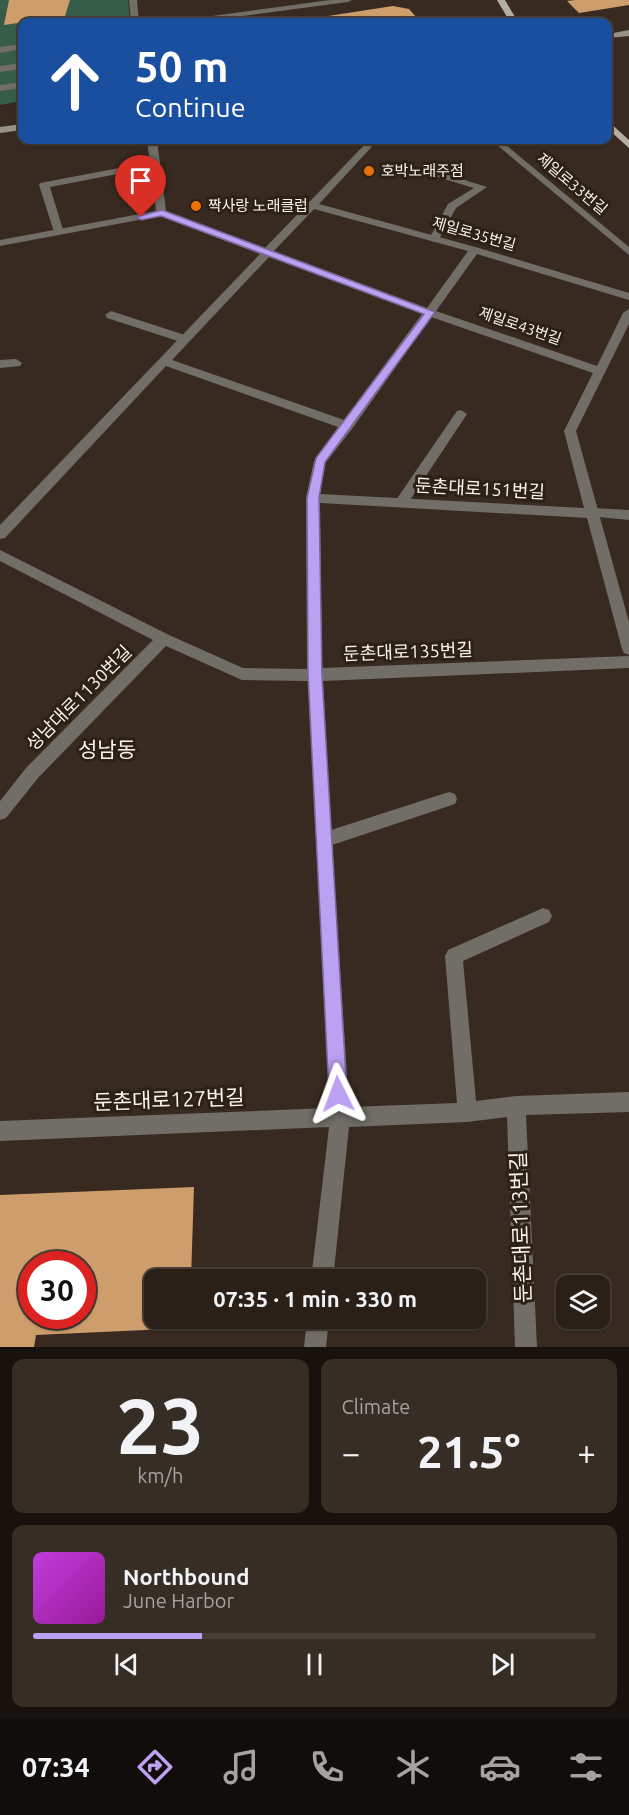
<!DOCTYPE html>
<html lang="en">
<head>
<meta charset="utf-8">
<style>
	body { margin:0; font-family:Ubuntu,"Noto Sans KR",sans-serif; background:#362d25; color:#f1f3f6; height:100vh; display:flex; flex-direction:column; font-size:22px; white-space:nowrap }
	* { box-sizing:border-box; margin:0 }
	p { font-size:20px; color:#a5a3a2 }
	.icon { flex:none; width:33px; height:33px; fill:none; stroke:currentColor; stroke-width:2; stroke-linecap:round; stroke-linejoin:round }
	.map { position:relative; height:1347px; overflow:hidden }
	.drawer { display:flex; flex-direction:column; gap:12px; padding:12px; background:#17120d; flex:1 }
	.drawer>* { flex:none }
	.hud { position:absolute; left:18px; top:18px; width:594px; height:126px; border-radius:12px; box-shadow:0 2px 4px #0004,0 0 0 2px #463e37; background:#1a4fa0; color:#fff; overflow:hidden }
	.tools { position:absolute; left:556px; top:1275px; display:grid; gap:12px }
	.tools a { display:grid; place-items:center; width:54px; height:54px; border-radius:12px; background:#2a2018; box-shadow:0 2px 4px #0004,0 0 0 2px #463e37; font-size:30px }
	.speed { position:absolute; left:18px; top:1251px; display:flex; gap:12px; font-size:30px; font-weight:700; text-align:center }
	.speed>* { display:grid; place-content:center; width:78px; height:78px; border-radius:50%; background:#2a2018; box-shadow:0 2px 4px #0004,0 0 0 2px #463e37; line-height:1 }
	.speed .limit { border:9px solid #d22; background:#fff; color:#111 }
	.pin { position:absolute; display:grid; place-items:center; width:51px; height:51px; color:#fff; margin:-62px -26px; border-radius:50% 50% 50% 0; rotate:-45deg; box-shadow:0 0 6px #0007 }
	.pin .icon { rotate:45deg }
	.me { position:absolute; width:66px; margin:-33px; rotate:357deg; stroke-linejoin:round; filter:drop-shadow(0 0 4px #0008) }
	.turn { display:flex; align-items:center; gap:21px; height:126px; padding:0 18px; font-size:27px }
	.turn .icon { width:78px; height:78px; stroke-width:2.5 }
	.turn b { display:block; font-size:42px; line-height:51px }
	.big { font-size:45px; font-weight:700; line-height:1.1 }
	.drawer .widget { flex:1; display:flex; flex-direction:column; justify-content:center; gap:9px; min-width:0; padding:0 21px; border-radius:12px; background:#362d25 }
	.drawer .dial { align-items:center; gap:0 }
	.dial b { font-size:78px; line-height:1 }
	.song { display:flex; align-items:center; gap:18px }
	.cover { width:72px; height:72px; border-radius:9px; background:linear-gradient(135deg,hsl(290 70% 55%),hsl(300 70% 35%)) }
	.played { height:6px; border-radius:3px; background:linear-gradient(90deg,#bca0f2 30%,#463e37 30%) }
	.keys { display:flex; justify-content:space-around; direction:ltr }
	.heat { display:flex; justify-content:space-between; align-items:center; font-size:33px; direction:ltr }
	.drawer .tiles { flex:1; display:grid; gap:12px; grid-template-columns:1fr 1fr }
	.widget:last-child { grid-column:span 2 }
	.trip { position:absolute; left:144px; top:1269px; width:342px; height:60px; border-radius:12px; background:#2a2018; box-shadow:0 2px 4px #0004,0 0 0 2px #463e37; font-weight:700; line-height:60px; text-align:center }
	.menu { display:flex; height:96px; justify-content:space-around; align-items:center; background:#110d0a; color:#a5a3a2 }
	.menu .icon { width:42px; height:42px }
	.menu .active { color:#bca0f2 }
	.menu b { font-size:27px; color:#f1f3f6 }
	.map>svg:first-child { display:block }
</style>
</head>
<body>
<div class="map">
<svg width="629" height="1347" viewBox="0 0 629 1347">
	<rect width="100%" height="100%" fill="#382a20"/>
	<!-- green -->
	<path fill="#375d49" d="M0,0H128L130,22H22V101L0,105Z"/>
	<!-- building -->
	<path fill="#ce9d6c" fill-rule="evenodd" d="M9,0H70L65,16L4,25Z
		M575,0H629V5L579,13L567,1Z
		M393,6L409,9L417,18L416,22H289Z
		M194,1187L191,1280H154V1318H189V1328L36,1335L34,1347H0V1195ZM32,1264H82V1316H32Z"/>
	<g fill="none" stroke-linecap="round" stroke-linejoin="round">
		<!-- lane -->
		<path fill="#706e66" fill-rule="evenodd" d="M22,44V49L0,53V47Z
			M22,63V69L0,72V66Z
			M22,82V88L0,91V85Z
			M156,161L159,162V166L50,187L64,233L55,235L39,185L40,183Z
			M424,169H430L487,187L456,208L439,239L434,242L429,239L448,204L474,188L424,173Z
			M111,311L188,336L190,339L184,343L107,318L105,315Z
			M16,359L22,363L20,366L0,368V360Z
			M461,410L467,414L406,506H396L394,503L396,500L457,411Z
			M593,508L629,510V520L588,516L586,513L588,510Z"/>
		<!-- street -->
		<path fill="#706e66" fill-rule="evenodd" d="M129,0H137L139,22H131Z
			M330,0H352L348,2L198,22H179L183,20Z
			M147,140H157L166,211L265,248L369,140H378L319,204L479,248L629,293V300L477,254L436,311L597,366L623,313L629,309V324L576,431L629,622V655L624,653L622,649L587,518L320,503L322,668L629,656V668L323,681L331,830L449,792L455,794L457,799L455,804L332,845L349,1107L457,1103L445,956L448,950L543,908L549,910L552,916L549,922L463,961L476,1101L516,1096L629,1092V1112L526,1115L537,1347H515L507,1117L467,1122L349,1127L333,1280H311L329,1127L0,1141V1121L330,1108L308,681L242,680L166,646L38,778L6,818L0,820V801L26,768L153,640L0,561V550L169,635L243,668L307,669L306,498L314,461L338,427L166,366L5,538L0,539V525L260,254L160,216L0,246V240L156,211ZM314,209L468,251L427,308L274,251ZM269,257L422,314L344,420L172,360ZM431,317L593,373L564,431L584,508L320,494L326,462L352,429Z
			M491,140H500L629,247V255Z
			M307,1318H329L326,1347H304Z"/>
		<!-- secondary -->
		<path fill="#969286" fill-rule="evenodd" d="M629,30V36L608,38V34Z
			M22,124V130L0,133V127Z"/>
		<!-- primary -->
		<path fill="#b3ae9e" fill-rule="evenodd" d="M497,0H505L518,22H510Z
			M608,121L629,140V148L608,129Z"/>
	</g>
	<!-- route -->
	<path fill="#bca0f2" stroke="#7a689d" stroke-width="1.5" d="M162,210L435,312L325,462L319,498L322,675L347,1094L344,1100L338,1103L332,1100L329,1094L308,675L307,498L316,458L424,314L161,216L141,220L136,217Z"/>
	<!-- markers -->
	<g fill="#e8710a" stroke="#2d2116" stroke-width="2">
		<circle cx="369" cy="171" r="6"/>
		<circle cx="196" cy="206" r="6"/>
	</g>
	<g text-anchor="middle" stroke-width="6" stroke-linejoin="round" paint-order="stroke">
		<!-- far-poi labels -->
		<g font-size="15" fill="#fcf3ec" stroke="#2d2116" text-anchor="start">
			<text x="381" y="176">호박노래주점</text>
			<text x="208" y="211">짝사랑 노래클럽</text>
		</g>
		<!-- far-street labels -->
		<g font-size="15" fill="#fcf3ec" stroke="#2d2116">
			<text transform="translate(572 184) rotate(40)" y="5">제일로33번길</text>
			<text transform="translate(474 234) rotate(16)" y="5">제일로35번길</text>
			<text transform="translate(520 326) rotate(19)" y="5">제일로43번길</text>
		</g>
		<!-- street labels -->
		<g font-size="18" fill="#fcf3ec" stroke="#2d2116">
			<text transform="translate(480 489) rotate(3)" y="6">둔촌대로151번길</text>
			<text transform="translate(408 652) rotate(-2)" y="6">둔촌대로135번길</text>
			<text transform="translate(79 698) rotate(-45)" y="6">성남대로1130번길</text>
		</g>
		<!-- quarter labels -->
		<g font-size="21" fill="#fcf3ec" stroke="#2d2116">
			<text x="107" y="757">성남동</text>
		</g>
		<!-- near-street labels -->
		<g font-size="21" fill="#fcf3ec" stroke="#2d2116">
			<text transform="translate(169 1100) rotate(-2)" y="7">둔촌대로127번길</text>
			<text transform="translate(521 1227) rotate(-92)" y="7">둔촌대로113번길</text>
		</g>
	</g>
</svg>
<div class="tools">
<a><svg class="icon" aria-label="layers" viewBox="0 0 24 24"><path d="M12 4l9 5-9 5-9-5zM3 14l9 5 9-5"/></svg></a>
</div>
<div class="speed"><div class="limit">30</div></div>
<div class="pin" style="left:141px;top:217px;background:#d93025"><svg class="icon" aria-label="arrive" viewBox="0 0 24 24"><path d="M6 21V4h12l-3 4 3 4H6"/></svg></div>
<svg class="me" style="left:338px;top:1094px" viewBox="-20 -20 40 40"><path d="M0-17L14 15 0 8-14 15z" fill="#bca0f2" stroke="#fff" stroke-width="4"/></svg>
<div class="trip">07:35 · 1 min · 330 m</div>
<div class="hud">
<div class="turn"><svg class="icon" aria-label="ahead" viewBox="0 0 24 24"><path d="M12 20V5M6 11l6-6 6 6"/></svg><div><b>50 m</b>Continue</div></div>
</div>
</div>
<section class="drawer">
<div class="tiles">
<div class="widget dial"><b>23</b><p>km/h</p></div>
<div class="widget"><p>Climate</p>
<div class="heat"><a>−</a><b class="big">21.5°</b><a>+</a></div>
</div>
<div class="widget">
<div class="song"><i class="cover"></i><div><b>Northbound</b><p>June Harbor</p></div></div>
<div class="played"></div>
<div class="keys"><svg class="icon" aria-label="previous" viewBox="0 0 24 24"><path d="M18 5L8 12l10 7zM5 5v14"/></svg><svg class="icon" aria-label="pause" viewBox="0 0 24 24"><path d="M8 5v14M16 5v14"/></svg><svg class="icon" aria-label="next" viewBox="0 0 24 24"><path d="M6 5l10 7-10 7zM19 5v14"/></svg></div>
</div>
</div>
</section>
<nav class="menu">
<b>07:34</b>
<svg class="icon active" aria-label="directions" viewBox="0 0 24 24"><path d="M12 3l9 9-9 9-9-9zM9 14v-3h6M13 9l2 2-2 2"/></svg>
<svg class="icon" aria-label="music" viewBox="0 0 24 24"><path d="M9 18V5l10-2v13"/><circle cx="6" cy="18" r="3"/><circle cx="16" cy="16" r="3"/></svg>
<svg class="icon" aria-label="phone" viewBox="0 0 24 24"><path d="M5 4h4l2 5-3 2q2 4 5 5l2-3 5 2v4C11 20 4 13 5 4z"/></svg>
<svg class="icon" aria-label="climate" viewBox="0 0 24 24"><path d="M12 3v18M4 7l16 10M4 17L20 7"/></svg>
<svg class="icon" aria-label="car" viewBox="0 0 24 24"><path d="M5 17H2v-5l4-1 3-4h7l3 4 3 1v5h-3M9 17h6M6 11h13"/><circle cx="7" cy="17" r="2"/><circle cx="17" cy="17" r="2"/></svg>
<svg class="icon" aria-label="filters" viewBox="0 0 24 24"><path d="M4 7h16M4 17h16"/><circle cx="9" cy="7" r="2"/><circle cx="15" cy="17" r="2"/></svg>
</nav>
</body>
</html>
